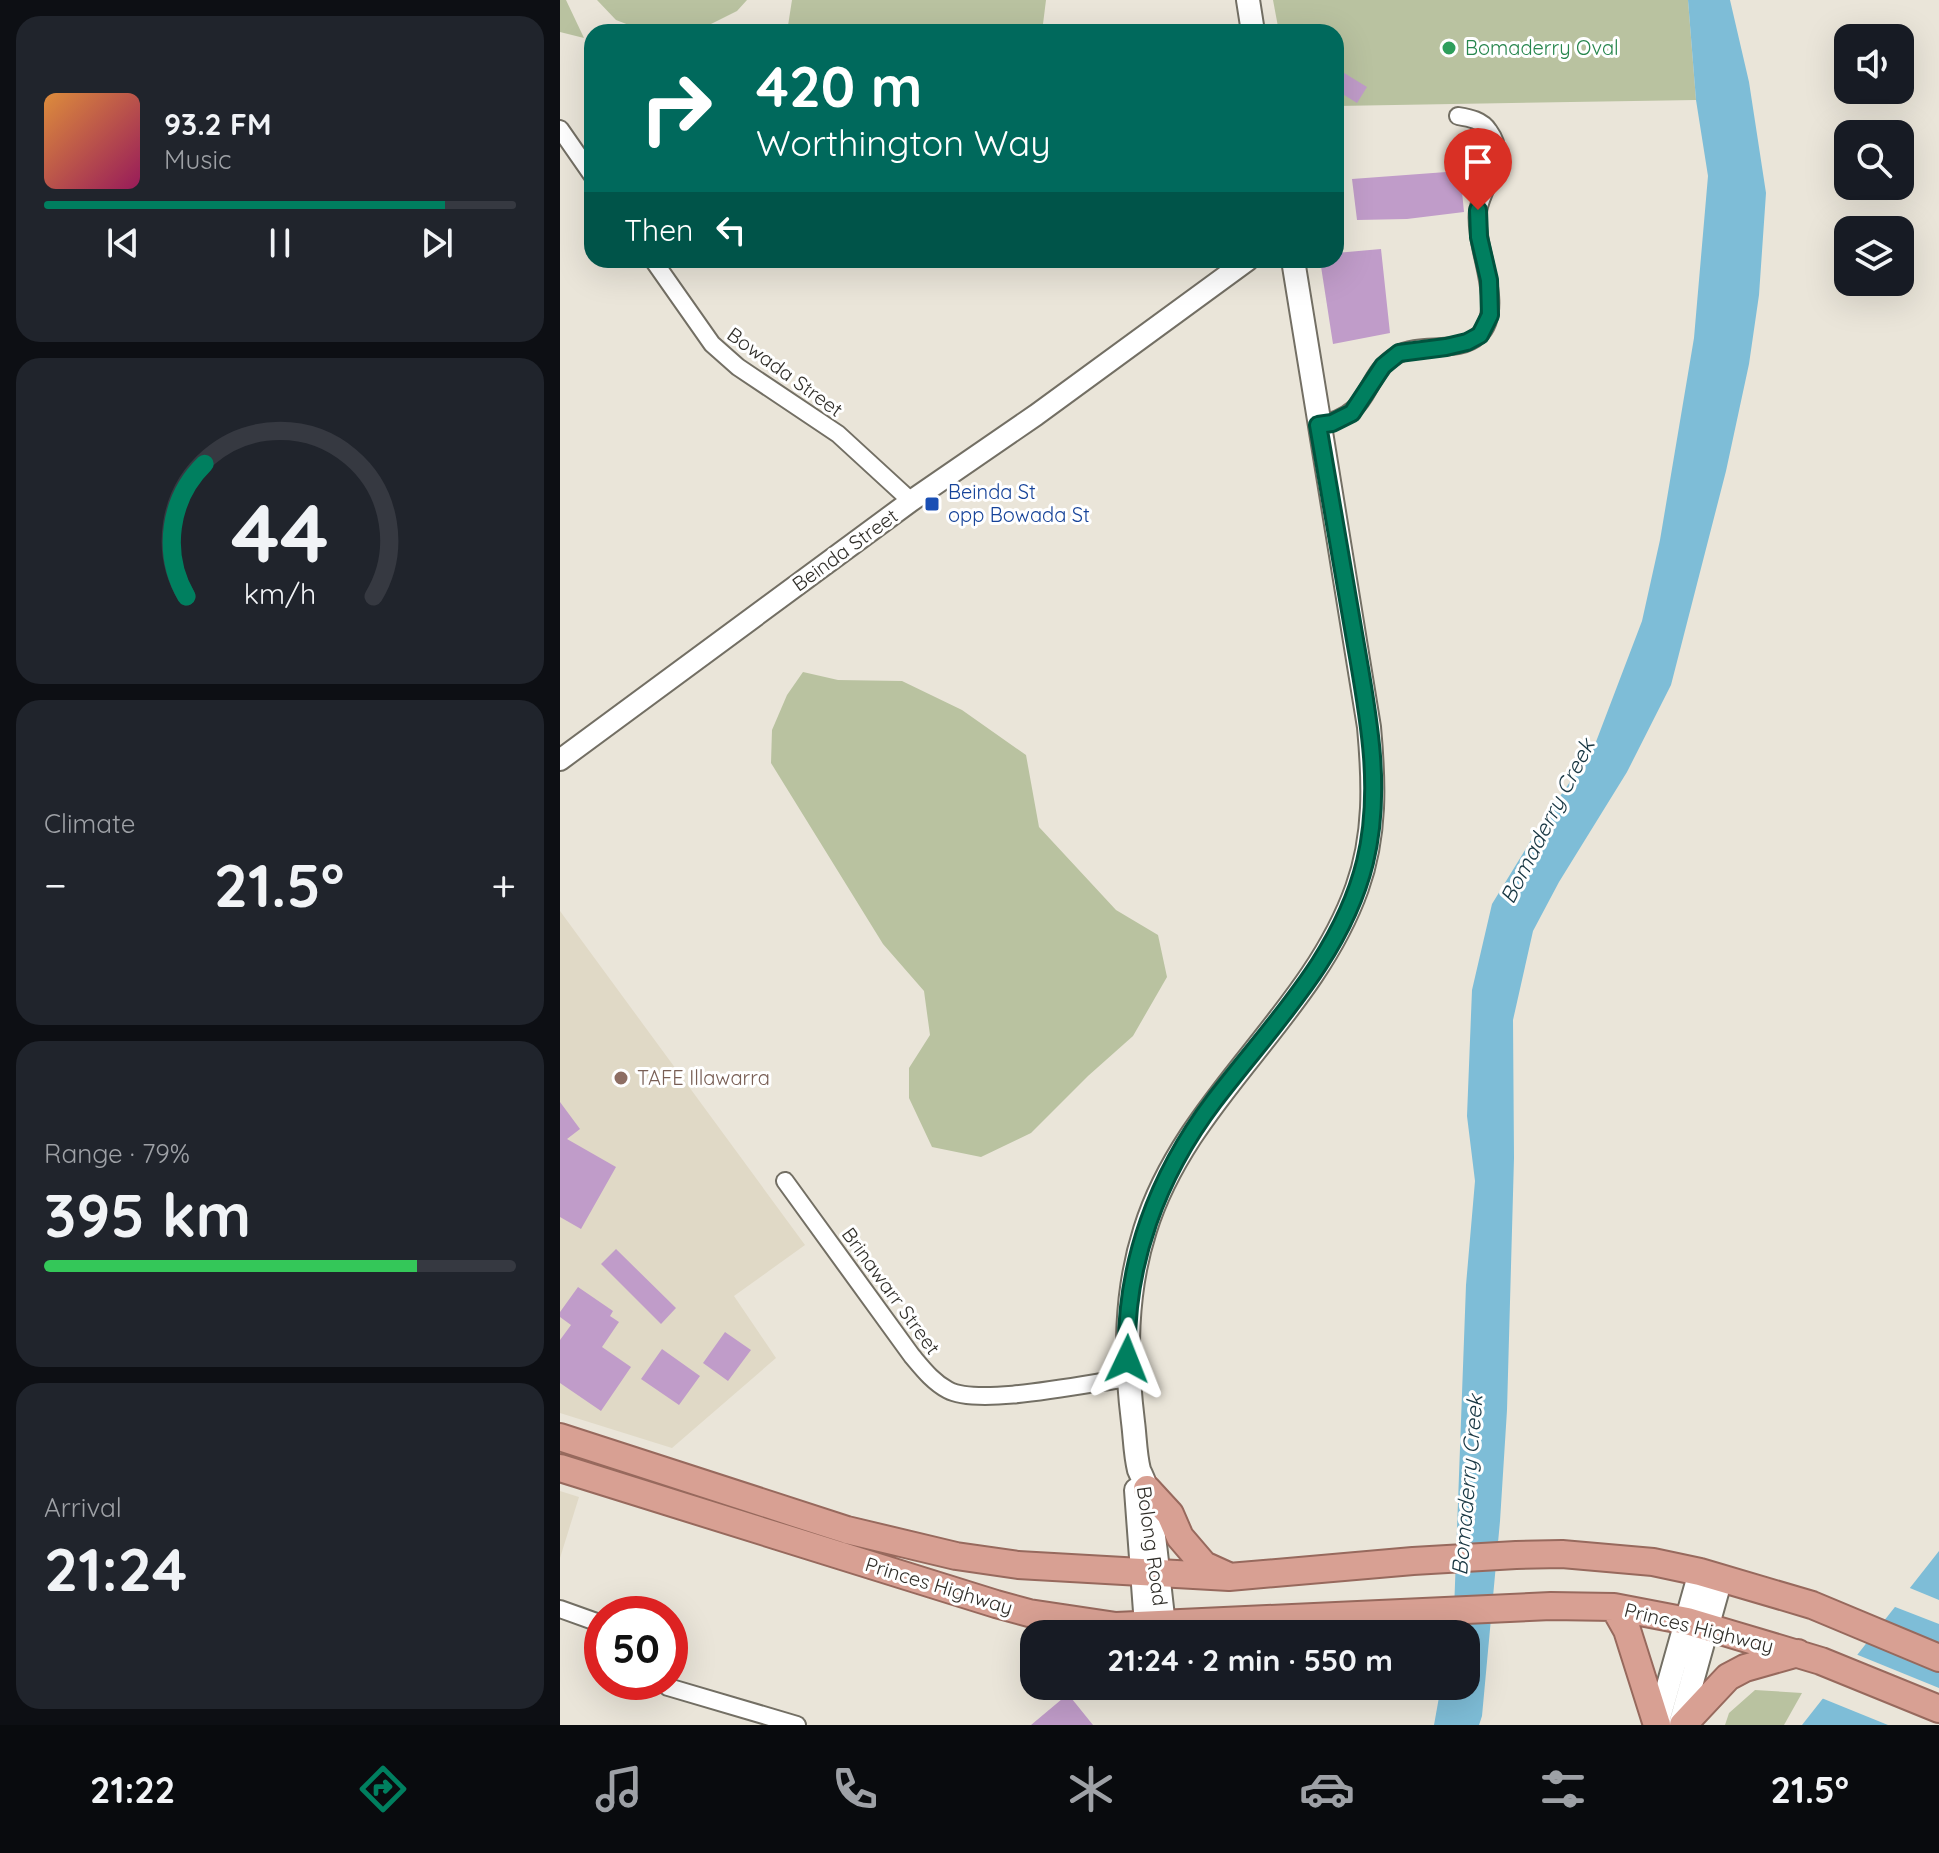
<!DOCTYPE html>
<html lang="en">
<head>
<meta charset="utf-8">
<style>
	body { margin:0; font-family:Quicksand,sans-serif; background:#20242c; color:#f1f3f6; height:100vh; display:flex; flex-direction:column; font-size:30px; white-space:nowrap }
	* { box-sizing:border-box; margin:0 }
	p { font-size:26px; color:#9ea1a6 }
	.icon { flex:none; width:44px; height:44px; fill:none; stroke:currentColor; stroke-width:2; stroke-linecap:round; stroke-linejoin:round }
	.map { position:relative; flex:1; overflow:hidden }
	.drawer { display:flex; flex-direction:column; gap:16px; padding:16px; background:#0d0f14; width:560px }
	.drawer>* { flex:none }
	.top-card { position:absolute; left:24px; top:24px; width:760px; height:244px; border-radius:24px; box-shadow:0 8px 32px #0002; background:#00695c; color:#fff; overflow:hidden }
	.tools { position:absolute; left:1274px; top:24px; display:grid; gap:16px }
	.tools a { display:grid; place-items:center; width:80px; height:80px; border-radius:16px; background:#171b24; box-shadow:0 8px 32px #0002; font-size:40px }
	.speed { position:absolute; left:24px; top:1596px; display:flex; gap:16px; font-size:40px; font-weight:700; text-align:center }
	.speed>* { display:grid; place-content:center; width:104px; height:104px; border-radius:50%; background:#171b24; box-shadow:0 8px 32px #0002; line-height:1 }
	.speed .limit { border:12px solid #d22; background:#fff; color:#111 }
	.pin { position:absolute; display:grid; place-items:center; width:68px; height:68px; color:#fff; margin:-82px -34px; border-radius:50% 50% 50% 0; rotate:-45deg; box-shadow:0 0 8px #0007 }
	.pin .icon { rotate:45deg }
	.me { position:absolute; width:88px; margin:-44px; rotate:2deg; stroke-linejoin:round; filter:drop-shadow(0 0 6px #0008) }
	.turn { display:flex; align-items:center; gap:28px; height:168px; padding:0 40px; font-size:36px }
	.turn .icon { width:104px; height:104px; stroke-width:2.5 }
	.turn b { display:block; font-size:56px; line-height:68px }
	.then { display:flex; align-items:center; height:76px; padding:0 40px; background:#0003; gap:16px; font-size:30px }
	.big { font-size:60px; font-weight:700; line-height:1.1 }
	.drawer .widget { flex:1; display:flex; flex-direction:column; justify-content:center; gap:12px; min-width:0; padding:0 28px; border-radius:24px; background:#20242c }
	.drawer .dial { align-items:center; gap:0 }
	.dial svg { height:208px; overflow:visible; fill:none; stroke:#363941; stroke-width:7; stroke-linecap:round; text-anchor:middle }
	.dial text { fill:#f1f3f6; stroke:none }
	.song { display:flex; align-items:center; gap:24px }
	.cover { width:96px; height:96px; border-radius:12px; background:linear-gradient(135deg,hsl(30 70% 55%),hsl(330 70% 35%)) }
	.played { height:8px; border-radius:4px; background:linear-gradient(90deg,#007f5f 85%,#363941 85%) }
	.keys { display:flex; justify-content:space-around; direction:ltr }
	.heat { display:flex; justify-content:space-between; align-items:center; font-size:44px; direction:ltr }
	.charge { height:12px; border-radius:6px; background:linear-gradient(90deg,#34c759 79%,#363941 0) }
	.trip { position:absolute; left:460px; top:1620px; width:460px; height:80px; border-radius:24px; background:#171b24; box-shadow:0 8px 32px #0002; font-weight:700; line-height:80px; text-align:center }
	.menu { display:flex; height:128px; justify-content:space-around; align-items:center; background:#090b0e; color:#9ea1a6 }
	.menu .icon { width:56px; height:56px }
	.menu .on { color:#007f5f }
	.menu b { font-size:36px; color:#f1f3f6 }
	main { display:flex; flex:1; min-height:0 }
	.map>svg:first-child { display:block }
</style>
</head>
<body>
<main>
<section class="drawer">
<div class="widget">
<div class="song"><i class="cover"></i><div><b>93.2 FM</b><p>Music</p></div></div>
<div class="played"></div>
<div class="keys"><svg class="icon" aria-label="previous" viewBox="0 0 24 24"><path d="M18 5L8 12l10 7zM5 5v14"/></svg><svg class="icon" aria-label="pause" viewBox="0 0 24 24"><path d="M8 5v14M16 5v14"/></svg><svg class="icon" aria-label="next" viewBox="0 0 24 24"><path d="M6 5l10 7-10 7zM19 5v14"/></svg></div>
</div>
<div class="widget dial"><svg viewBox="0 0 100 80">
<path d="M14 69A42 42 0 1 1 86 69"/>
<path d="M14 69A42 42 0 0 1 21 18" stroke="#007f5f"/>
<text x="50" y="56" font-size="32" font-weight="700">44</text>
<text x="50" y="72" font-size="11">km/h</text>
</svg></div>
<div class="widget"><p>Climate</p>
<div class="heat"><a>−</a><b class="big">21.5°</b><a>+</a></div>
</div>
<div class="widget"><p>Range · 79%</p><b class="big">395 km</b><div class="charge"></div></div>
<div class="widget"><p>Arrival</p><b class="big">21:24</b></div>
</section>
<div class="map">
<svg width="1379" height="1725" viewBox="0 0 1379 1725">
	<rect width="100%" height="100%" fill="#eae5d9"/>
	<!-- built -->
	<path fill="#e0d9c6" d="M0,911L245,1245L174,1296L216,1358L112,1448L0,1413Z
		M0,1491L19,1497L0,1558Z"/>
	<!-- green -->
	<path fill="#b9c2a0" d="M0,0H6L24,38L0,32Z
		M37,0H187L177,11L135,32H87L56,20Z
		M232,0H486L482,32H227Z
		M713,0H1128L1136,100L776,106V32H719Z
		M243,672L278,680L342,681L402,710L466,755L479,827L556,910L598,935L607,977L573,1036L528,1076L471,1133L421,1157L372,1147L349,1098V1068L370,1035L364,991L323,944L211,763L212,730L227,695Z
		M1195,1690L1242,1693L1224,1725H1165L1169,1713Z"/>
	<!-- water -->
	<path fill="#7ebdd7" d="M1128,0H1170L1189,82L1206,193L1199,295L1189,364L1166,471L1111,685L1067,772L999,882L973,931L953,1020L954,1158L947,1410L940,1521L922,1716L919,1725H874L881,1686H906V1634H890L894,1611L906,1285L915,1181L907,1116L912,990L932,904L981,824L1034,747L1082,621L1100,540L1134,338L1148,176L1136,100Z
		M1379,1551V1725H1242Z"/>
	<!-- pier -->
	<path fill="#eae5d9" d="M1345,1586L1379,1600V1624L1330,1605Z
		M1293,1653L1379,1688V1725H1328L1259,1697Z"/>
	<!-- building -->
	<path fill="#c09cc9" d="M776,68L807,87L797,103L776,90Z
		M900,171L904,212L847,219L797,220L792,179Z
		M821,249L830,333L773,344L760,260H776V253Z
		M0,1102L20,1129L7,1139L56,1167L21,1229L0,1217Z
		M56,1249L116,1308L101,1324L41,1264Z
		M18,1287L53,1311L50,1316L59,1322L42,1347L71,1367L41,1411L0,1383V1340L11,1325L0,1317V1312Z
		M165,1332L191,1350L168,1381L143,1363Z
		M102,1349L140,1376L119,1405L81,1379Z
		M508,1694L533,1725H471Z"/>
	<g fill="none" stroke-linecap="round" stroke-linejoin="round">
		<defs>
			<path id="minor" d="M0,129L32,175
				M93,260L152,344L178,367L278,434L351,501
				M758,425C816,414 800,377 837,355C860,341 898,355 919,335C943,313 922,262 919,235C918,228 917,218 918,211C923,182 950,160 929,131C922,120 910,118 898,116
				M225,1181L352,1356C363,1369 373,1382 388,1390C419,1407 529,1383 568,1378
				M0,1609L42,1624
				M102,1682L108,1687L237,1725"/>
			<path id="tertiary" d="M0,760L351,501L476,415L688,260"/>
			<path id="secondary" d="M688,0L693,32
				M576,1490L586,1625
				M604,1624C598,1580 596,1536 587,1492C586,1484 582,1477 579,1470C575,1454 575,1437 573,1422C565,1357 565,1293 585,1230C626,1098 751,1017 797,888C816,835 814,782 809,727L733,260
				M1097,1725L1140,1572
				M1120,1725L1161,1578"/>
			<path id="trunk" d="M0,1437L287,1530L396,1556L458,1565L669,1577L853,1561L956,1555L1002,1554L1093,1562L1140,1572L1252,1605L1379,1658
				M0,1468L436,1604L469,1613L556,1626L991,1606L1054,1607L1127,1621L1261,1661L1379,1709
				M587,1489L610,1514L620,1537L644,1565L666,1575
				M1054,1607L1067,1630L1097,1725
				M1123,1725L1168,1677L1185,1668L1238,1653"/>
		</defs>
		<!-- minor casing -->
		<use href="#minor" stroke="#736f64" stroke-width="20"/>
		<!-- tertiary casing -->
		<use href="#tertiary" stroke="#736f64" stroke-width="24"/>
		<!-- secondary casing -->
		<use href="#secondary" stroke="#736f64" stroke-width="26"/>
		<!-- trunk casing -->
		<use href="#trunk" stroke="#97695d" stroke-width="30"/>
		<!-- minor -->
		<use href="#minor" stroke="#fff" stroke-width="16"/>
		<!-- tertiary -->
		<use href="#tertiary" stroke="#fff" stroke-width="20"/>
		<!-- secondary -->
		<use href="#secondary" stroke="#fff" stroke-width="22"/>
		<!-- trunk -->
		<use href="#trunk" stroke="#d8a093" stroke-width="26"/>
	</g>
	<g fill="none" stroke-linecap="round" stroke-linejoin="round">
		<defs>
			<path id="route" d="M567,1359C564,1264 598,1175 654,1101C711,1026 782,956 805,862C824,784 806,705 793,628C782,561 770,493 758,425L772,423L792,413L823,366L839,353L886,347L907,342L920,335L930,315L929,280L919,237L918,210"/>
		</defs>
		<!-- route casing -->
		<use href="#route" stroke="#00533e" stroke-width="20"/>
		<!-- route -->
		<use href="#route" stroke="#007f5f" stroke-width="14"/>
	</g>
	<!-- markers -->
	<circle fill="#2e9e5b" stroke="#fff" stroke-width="3" cx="889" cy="48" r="8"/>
	<rect fill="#1a4fb4" stroke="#fff" stroke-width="3" x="364" y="496" width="16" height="16" rx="4"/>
	<circle fill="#8d6e63" stroke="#fff" stroke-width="3" cx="61" cy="1078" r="8"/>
	<g text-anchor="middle" stroke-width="6" stroke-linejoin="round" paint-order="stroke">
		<!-- leisure labels -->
		<g font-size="20" fill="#27864d" stroke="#fff" text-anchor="start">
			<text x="905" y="55">Bomaderry Oval</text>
		</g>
		<!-- street labels -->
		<g font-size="20" fill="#312f2a" stroke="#fff">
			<text transform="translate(225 372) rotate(36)" y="7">Bowada Street</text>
			<text transform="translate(285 550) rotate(-36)" y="7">Beinda Street</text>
			<text transform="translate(331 1291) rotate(54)" y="7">Brinawarr Street</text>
			<text transform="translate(592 1546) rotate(82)" y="7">Bolong Road</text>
			<text transform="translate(379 1586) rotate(17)" y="7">Princes Highway</text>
			<text transform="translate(1139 1628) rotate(14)" y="7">Princes Highway</text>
		</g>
		<!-- transit labels -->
		<g font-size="20" fill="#164399" stroke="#fff" text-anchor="start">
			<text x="388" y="499">Beinda St<tspan x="388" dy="23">opp Bowada St</tspan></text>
		</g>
		<!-- education labels -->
		<g font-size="20" fill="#785e54" stroke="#fff" text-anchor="start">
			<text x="77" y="1085">TAFE Illawarra</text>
		</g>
		<!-- water labels -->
		<g font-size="22" font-style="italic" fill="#173642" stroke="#fff">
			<text transform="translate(987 821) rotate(-63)" y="8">Bomaderry Creek</text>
			<text transform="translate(907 1485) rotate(-85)" y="8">Bomaderry Creek</text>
		</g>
	</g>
</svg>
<div class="tools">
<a><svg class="icon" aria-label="sound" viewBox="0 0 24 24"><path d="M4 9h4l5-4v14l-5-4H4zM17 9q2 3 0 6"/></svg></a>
<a><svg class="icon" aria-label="search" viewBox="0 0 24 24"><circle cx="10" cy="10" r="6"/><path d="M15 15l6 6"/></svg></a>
<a><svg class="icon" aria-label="layers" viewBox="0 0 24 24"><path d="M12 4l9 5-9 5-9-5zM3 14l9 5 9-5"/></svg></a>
</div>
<div class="speed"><div class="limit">50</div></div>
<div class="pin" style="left:918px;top:210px;background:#d93025"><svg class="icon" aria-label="arrive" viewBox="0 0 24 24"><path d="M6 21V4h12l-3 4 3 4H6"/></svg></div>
<svg class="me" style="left:567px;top:1359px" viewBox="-20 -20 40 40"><path d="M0-17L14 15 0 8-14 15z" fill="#007f5f" stroke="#fff" stroke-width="4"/></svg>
<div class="trip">21:24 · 2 min · 550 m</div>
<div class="top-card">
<div class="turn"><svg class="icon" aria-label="right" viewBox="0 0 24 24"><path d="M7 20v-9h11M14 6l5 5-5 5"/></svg><div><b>420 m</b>Worthington Way</div></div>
<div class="then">Then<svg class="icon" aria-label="left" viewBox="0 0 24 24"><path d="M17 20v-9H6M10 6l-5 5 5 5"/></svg></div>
</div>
</div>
</main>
<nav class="menu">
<b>21:22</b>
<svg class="icon on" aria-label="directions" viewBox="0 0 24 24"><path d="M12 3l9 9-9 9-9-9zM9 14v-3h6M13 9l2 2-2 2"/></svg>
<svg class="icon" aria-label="music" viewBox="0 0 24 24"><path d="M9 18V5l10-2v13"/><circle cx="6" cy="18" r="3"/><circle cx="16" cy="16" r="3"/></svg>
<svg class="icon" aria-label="phone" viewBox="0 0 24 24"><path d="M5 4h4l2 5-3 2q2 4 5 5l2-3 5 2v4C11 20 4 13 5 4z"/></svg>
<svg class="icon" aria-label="climate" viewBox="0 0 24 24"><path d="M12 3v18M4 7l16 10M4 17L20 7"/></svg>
<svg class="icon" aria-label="car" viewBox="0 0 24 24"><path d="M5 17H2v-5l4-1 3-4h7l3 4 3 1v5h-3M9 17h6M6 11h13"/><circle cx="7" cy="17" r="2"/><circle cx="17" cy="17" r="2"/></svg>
<svg class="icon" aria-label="filters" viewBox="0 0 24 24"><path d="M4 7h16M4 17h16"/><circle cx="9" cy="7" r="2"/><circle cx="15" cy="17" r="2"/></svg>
<b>21.5°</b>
</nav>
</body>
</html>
